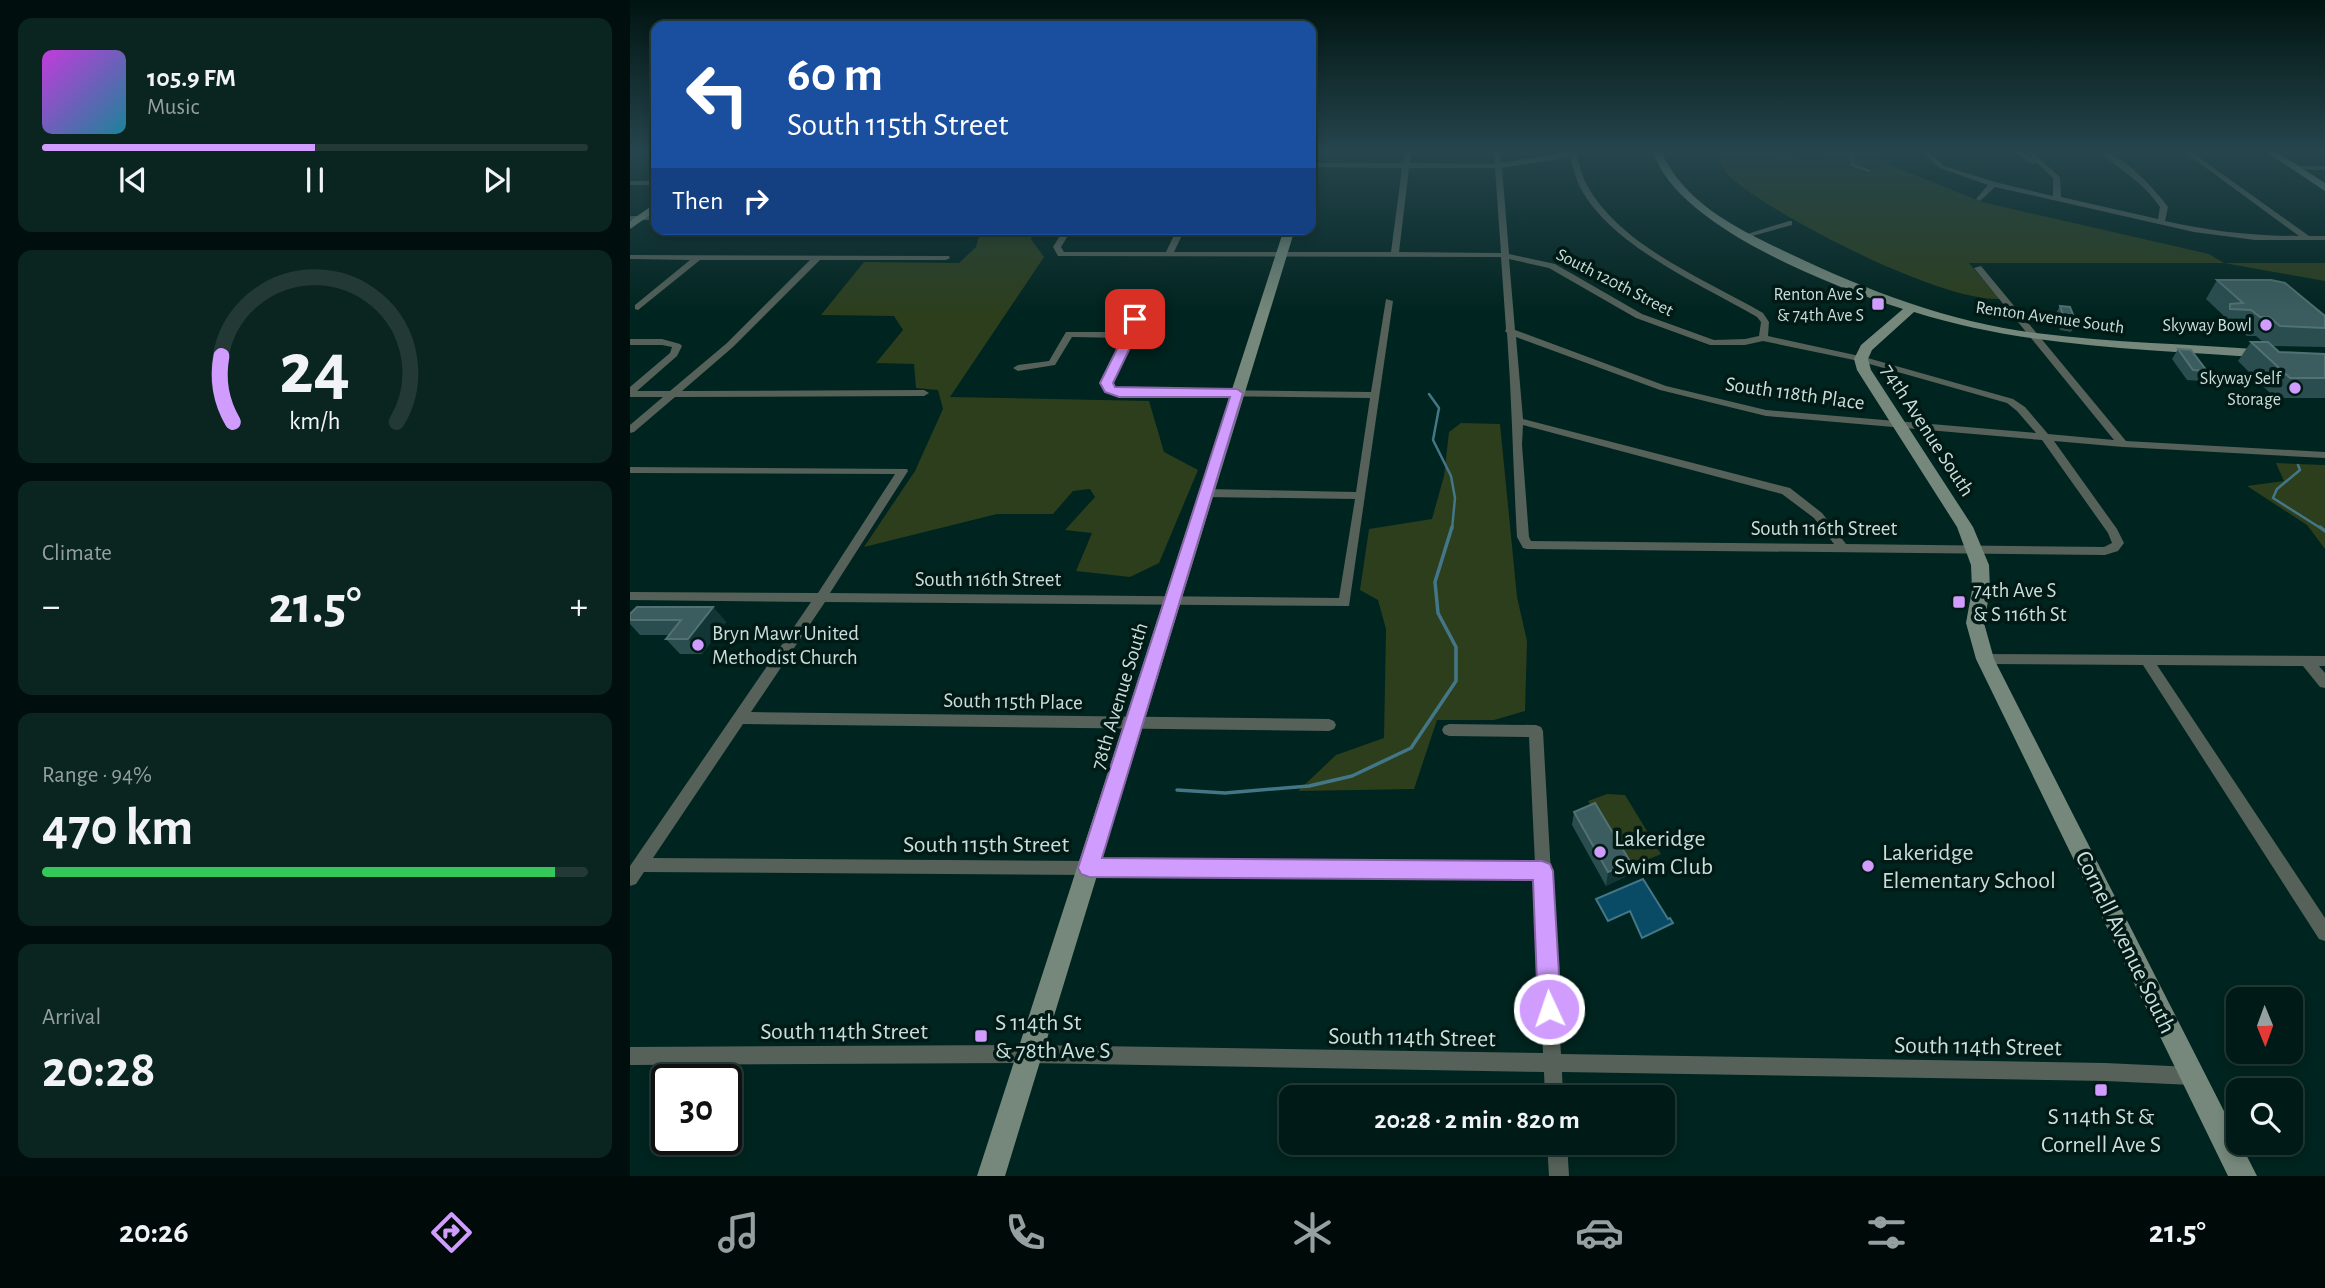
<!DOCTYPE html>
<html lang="en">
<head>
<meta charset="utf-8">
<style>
	body { margin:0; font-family:"Alegreya Sans",sans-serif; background:#0a2420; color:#f1f3f6; height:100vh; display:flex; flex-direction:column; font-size:26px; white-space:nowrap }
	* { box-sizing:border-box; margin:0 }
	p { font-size:23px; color:#95a1a1 }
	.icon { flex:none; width:38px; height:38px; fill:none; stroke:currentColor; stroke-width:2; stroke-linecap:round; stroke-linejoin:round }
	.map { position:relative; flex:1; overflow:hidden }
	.drawer { display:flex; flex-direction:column; gap:18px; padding:18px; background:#000f0d; width:630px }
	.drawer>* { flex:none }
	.hud { position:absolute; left:21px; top:21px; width:665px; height:214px; border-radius:14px; box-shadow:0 4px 10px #0003,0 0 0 2px #223936; background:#1a4fa0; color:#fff; overflow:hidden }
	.needle { width:46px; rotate:179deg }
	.buttons { position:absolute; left:1596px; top:987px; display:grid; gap:14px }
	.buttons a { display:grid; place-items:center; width:77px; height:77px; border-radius:14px; background:#001b17; box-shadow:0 4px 10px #0003,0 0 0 2px #223936; font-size:35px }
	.speed { position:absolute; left:21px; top:1064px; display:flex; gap:14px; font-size:35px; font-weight:700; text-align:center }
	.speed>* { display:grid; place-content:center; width:91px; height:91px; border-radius:50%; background:#001b17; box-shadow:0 4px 10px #0003,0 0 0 2px #223936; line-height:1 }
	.speed .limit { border:4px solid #111; border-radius:10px; background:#fff; color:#111 }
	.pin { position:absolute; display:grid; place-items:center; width:60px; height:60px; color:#fff; margin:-30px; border-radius:14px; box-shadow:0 4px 10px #0006 }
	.me { position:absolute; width:77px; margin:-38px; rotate:357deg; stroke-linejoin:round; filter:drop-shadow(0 0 5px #0008) }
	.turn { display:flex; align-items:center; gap:24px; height:147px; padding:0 21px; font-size:32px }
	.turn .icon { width:91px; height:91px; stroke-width:2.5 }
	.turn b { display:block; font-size:49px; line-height:60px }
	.then { display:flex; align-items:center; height:66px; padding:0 21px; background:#0003; gap:14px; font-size:26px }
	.big { font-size:52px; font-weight:600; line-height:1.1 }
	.drawer .widget { flex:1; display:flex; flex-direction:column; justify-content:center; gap:10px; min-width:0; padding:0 24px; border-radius:14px; background:#0a2420 }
	.drawer .dial { align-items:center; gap:0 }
	.dial svg { height:182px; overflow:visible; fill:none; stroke:#223936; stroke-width:7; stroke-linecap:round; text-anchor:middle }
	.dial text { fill:#f1f3f6; stroke:none }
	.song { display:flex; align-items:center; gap:21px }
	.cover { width:84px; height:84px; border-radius:10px; background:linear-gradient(135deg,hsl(290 70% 55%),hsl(190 70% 35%)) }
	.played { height:7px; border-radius:4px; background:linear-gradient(90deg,#d09dff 50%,#223936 50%) }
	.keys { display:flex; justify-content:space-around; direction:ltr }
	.heat { display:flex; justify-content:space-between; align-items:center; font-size:38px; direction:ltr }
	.charge { height:10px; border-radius:5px; background:linear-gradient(90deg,#34c759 94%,#223936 0) }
	.trip { position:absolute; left:649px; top:1085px; width:396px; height:70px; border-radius:14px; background:#001b17; box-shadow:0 4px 10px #0003,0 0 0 2px #223936; font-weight:600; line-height:70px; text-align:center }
	.tabs { display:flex; height:112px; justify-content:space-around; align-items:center; background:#000b09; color:#95a1a1 }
	.tabs .icon { width:49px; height:49px }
	.tabs .on { color:#d09dff }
	.tabs b { font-size:32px; color:#f1f3f6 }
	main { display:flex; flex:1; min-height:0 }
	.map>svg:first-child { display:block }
</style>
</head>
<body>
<main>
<section class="drawer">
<div class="widget">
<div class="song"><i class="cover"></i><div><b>105.9 FM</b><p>Music</p></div></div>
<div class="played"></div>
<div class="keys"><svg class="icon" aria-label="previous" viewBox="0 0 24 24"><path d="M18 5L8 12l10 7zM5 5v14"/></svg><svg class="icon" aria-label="pause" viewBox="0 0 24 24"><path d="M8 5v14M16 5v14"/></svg><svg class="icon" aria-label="next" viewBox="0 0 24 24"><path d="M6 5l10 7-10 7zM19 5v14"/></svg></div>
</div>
<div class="widget dial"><svg viewBox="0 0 100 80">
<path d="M14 69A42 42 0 1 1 86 69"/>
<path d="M14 69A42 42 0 0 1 9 40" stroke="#d09dff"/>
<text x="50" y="56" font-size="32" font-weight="700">24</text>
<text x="50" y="72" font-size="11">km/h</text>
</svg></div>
<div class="widget"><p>Climate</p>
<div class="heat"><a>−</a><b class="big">21.5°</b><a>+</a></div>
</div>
<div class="widget"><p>Range · 94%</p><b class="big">470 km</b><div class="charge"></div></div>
<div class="widget"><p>Arrival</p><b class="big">20:28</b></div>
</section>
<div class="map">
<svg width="1695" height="1176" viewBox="0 0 1695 1176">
	<rect width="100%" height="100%" fill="#00241f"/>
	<!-- green -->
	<path fill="#2c3e1c" d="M1079,151H1134L1176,160L1195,159L1191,151H1249L1258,164L1352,202L1579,254L1594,263H1695V281L1594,263H1339L1370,299C1311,302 1143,216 1099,176C1092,170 1090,160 1087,152Z
		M351,229H407L401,239L414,257L320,397L519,401L534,452L568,470L529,563L500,577L446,571L462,533L435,530L465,497L460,489L443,491L423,514H367L234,547L285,471L313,409L308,390L286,388L284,364L246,363L273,330L264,316L191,315L234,262L329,263L346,247Z
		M831,423L870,424L887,597L897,641L895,711L864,720H807L784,789L668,791L706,755L754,738L756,629L748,600L730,590L739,529L802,519L814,476L819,432Z
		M1646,463L1695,465V549L1677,525L1617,486L1654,481Z
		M977,794L995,795L1031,854L997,868L958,801Z"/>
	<!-- water -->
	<path fill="#094b65" stroke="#437788" stroke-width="2" d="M1013,879L1038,919L1040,918L1043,923L1012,938L1000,911L978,921L966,899Z"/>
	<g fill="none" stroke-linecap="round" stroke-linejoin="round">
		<!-- stream-far1 -->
		<path stroke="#437788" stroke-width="2.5" d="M1212,151L1223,154L1222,165L1239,171
			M799,394L809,408L803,440L821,476L825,498L822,529
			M1668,465L1670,470L1647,489L1643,498L1692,529"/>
		<!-- stream -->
		<path stroke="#437788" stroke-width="3.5" d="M1690,527L1695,531
			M547,790L595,793L679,786L722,776L781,748L826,681V647L808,613L805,582L822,527"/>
		<!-- street -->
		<path fill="#556159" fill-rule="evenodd" d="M775,151H781L780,163L865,164L864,151H870L871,163L948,151L946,155C950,165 952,176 957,185C991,247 1075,279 1133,313L1139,322L1138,336L1234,357L1383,399L1395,407L1418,434L1484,440L1344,268L1351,266L1496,441L1695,452V458L1493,447L1424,441L1487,529L1494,543L1488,551L1475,555L897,549L893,548L887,537C883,469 882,401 877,333L875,331L876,329L871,257L431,256H428L423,247L434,229H442L431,247L434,252H536L547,229H555L544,252H761L772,168L681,167V163H773ZM940,157C943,166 945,175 948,183C977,245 1071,284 1127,317L1131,322L1129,336L1115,339L1084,340L1012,314L925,264L879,254L872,168ZM779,168H865L871,253L769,252ZM879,259L919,268L1006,318L1080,345H1115L1133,341L1229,361L1377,403L1387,411L1406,433L1136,410L1036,386L885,330ZM886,337L1030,390L1136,416L1412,440L1478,533L1482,543L1474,547L1216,544L1192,513L1160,488L893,419ZM893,425L1152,494L1184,518L1204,544L901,541L899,537L892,445Z
			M1291,151H1297L1314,166L1365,182L1423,196V178L1407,163L1402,164L1383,151H1390L1403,159L1395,151H1401L1430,177L1431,197L1528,219L1530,207C1513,182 1490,169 1467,151C1489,149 1525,189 1538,207L1535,221C1579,231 1623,236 1669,236L1553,151H1560L1679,236H1695V240H1625L1564,232L1365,187L1350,201L1346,199L1358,185L1310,168Z
			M1664,166H1695V170L1662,169L1661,168Z
			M0,181H26V185H0Z
			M0,216H26V220H0Z
			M1159,221H1162V225L1115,238L1111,236Z
			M0,255L319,256L320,258L316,260H190L103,347L52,391L294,390L299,393L294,396L45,397L4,432L0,433V425L33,397H0V387L40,353L42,347L32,345H0V339H32L50,344L52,346L47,356L7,391H40L97,343L180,260H70L8,310L5,309V305L60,260L0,259Z
			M756,299L763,301L719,606L195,602L121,712L699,719L704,721L706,725L704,729L699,731L113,724L23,858L905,864L899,737L819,736L814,734L812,730L814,726L819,724L906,725L911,727L913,731L931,1054L1475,1063L1562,1067L1569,1069L1571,1076L1569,1083L1562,1085L1475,1081L932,1072L933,1097H915L914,1072L399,1063L0,1065V1047L399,1045L913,1053L905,878L14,872L6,884L0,886V866L181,602L0,600V592L188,593L265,474L0,473V467L277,469L278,471L200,593L709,598L725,499L575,497L569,493L575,489L726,492L740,398L484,395L474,389L472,383L493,338L442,337L425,365L388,371L383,368L388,365L419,361L436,332H495L501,321L498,318L481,313L480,311L484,308L504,314L509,321L482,383V386L486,389L741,392Z
			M1355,654L1695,656V666H1689L1695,673V688L1690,687L1673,666L1527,665L1695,918V941L1689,939L1513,665L1355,664L1350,663L1348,659L1350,655Z
			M917,1143H937L939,1176H919Z"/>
		<!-- secondary -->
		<path fill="#75887b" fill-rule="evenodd" d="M681,151H689L686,161L681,164Z
			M1023,151H1031C1054,202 1102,226 1150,249C1231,288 1316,322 1406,333C1482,343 1561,344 1638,350L1645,354L1638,358C1519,349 1398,348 1284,312L1242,350L1238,359L1241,370L1343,527L1359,565L1360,590L1354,623L1364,659L1627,1176H1598L1346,659L1336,623L1342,590L1341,565L1327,527L1227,370L1224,359L1231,345L1273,309C1203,287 1044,225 1023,151Z
			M1635,151H1645L1695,183V191Z
			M26,203V211L0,229V221Z
			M654,229H665L375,1176H347Z"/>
	</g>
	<!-- wall -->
	<path fill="#2a4d50" d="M1587,280L1695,328V347L1642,346L1649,352L1695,354V398H1645L1608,361L1621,342H1633L1626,336H1617L1609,329L1588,328V323L1593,315L1576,299Z
		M1430,306L1446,322L1441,332L1430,330L1425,315Z
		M1548,349L1577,371L1571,381L1557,380L1542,359Z
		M83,607L96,622L72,654H50L36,639L39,635H10L0,624V614Z
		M944,812L997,876L976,886L942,825Z"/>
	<!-- shaded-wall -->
	<path fill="#123636" d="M83,607L96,622L72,654L58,639Z
		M1001,863L997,876L976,886L978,872Z"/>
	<!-- building -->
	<path fill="#3b5d5f" stroke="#527172" stroke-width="2" d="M1587,280H1641L1655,283L1695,316V328L1650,326L1639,317H1630L1621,310L1600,309V304L1613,303Z
		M1430,306L1440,307L1446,322L1435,321Z
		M1621,342H1638L1649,352L1695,354V378H1660Z
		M1548,349L1561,350L1577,371L1563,370Z
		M7,607H83L58,639H36L51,620H0V614Z
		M965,803L1001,863L978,872L944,812Z"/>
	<!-- sky -->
	<linearGradient id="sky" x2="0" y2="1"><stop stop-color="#001411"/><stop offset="0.48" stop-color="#26454d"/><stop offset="1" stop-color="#26454d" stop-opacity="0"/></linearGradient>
	<rect width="1695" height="315" fill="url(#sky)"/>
	<!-- route -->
	<path fill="#d09dff" stroke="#8766a6" stroke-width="2" d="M500,316H509L510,327L483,383L485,387L607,389L613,393L472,858L912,861L920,864L923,871L931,1009L928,1017L919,1020L911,1017L908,1009L903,880L459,877L451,874L448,868L600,397H489L475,392L470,383L498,327Z"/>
	<!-- markers -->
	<g fill="#d09dff" stroke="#011a16" stroke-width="2.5">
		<rect x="1241" y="297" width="14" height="14" rx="3.5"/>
		<circle cx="1636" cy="325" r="7"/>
		<circle cx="1665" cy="388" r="7"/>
		<rect x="1322" y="595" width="14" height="14" rx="3.5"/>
		<circle cx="68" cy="645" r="7"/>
		<circle cx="970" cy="852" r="7"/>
		<circle cx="1238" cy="866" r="7"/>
		<rect x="344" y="1029" width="14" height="14" rx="3.5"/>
		<rect x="1464" y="1083" width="14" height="14" rx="3.5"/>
	</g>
	<g text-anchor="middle" stroke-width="7" stroke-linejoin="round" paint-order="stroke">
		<!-- far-street labels -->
		<g font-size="18" fill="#cbdeda" stroke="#011a16">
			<text transform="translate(985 282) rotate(27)" y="6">South 120th Street</text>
			<text transform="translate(1420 317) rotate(8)" y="6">Renton Avenue South</text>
		</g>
		<!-- far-poi labels -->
		<g font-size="18" fill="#cbdeda" stroke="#011a16" text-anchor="end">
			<text x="1234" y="300">Renton Ave S<tspan x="1234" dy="21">&amp; 74th Ave S</tspan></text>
			<text x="1622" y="331">Skyway Bowl</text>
			<text x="1651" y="384">Skyway Self<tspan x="1651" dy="21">Storage</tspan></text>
		</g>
		<!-- street labels -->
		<g font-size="21" fill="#cbdeda" stroke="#011a16">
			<text transform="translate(1165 393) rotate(8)" y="7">South 118th Place</text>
			<text transform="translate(1298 430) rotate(57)" y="7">74th Avenue South</text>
			<text x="1194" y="535">South 116th Street</text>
			<text x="358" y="586">South 116th Street</text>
			<text transform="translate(489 696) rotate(-73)" y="7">78th Avenue South</text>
			<text transform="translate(383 701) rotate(1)" y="7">South 115th Place</text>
		</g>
		<!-- poi labels -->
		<g font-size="21" fill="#cbdeda" stroke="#011a16" text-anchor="start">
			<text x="1343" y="597">74th Ave S<tspan x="1343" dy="24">&amp; S 116th St</tspan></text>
			<text x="82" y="640">Bryn Mawr United<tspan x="82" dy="24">Methodist Church</tspan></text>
		</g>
		<!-- near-poi labels -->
		<g font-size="24" fill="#cbdeda" stroke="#011a16" text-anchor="start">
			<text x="984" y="846">Lakeridge<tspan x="984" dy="28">Swim Club</tspan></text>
			<text x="1252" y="860">Lakeridge<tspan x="1252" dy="28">Elementary School</tspan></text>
			<text x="365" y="1030">S 114th St<tspan x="365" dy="28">&amp; 78th Ave S</tspan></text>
			<text x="1471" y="1124" text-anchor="middle">S 114th St &amp;<tspan x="1471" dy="28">Cornell Ave S</tspan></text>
		</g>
		<!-- near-street labels -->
		<g font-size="24" fill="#cbdeda" stroke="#011a16">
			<text x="356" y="852">South 115th Street</text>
			<text transform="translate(1496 942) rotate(64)" y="8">Cornell Avenue South</text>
			<text x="214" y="1039">South 114th Street</text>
			<text transform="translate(782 1037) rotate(1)" y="8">South 114th Street</text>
			<text transform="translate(1348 1046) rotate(1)" y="8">South 114th Street</text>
		</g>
	</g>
</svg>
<div class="buttons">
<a><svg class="needle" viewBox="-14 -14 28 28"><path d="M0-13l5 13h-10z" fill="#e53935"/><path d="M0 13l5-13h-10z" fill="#95a1a1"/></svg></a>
<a><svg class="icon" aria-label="search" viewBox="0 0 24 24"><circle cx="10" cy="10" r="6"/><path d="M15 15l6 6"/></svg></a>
</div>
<div class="speed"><div class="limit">30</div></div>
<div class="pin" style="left:505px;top:319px;background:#d93025"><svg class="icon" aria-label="arrive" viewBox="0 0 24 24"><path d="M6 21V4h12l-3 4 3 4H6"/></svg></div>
<svg class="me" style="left:919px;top:1009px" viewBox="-20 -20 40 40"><circle r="17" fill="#d09dff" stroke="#fff" stroke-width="3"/><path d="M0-11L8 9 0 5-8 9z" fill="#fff"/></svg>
<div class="trip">20:28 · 2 min · 820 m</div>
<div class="hud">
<div class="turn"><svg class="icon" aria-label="left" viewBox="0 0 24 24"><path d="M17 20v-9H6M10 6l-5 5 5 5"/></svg><div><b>60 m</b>South 115th Street</div></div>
<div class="then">Then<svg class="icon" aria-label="right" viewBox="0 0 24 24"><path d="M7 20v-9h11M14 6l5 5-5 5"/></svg></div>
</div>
</div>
</main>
<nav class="tabs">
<b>20:26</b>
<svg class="icon on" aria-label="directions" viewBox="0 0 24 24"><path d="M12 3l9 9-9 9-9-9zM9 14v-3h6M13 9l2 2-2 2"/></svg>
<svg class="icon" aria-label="music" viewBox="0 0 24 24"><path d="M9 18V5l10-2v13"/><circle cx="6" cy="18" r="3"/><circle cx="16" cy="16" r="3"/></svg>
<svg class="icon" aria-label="phone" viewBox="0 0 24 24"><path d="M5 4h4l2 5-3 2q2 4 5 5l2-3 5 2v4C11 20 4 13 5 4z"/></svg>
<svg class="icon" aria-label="climate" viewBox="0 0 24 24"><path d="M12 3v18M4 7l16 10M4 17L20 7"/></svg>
<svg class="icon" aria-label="car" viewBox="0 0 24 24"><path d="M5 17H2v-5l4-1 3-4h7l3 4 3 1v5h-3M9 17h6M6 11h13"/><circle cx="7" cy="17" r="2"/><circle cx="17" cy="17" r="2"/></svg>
<svg class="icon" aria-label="filters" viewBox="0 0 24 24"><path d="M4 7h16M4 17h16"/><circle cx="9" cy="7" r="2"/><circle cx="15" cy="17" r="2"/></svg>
<b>21.5°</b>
</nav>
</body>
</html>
